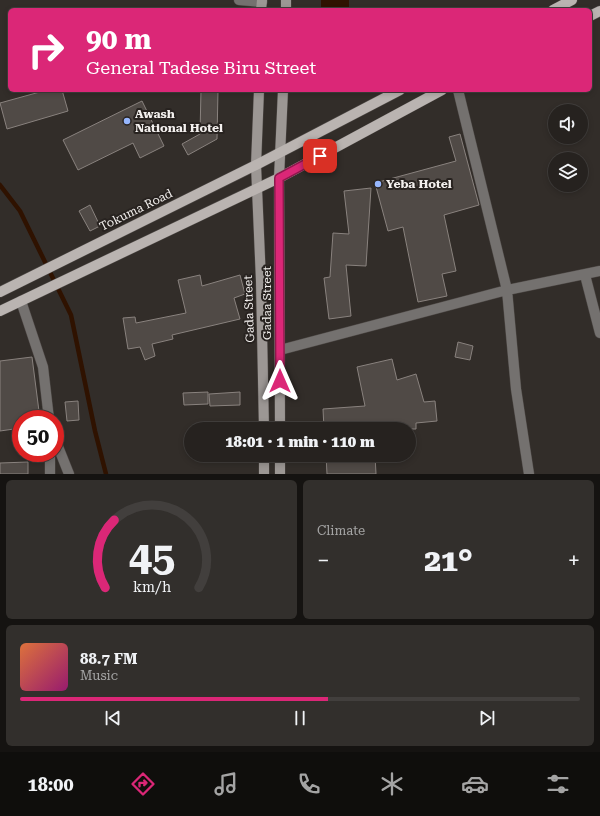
<!DOCTYPE html>
<html lang="en">
<head>
<meta charset="utf-8">
<style>
	body { margin:0; font-family:"Roboto Serif",serif; background:#322f2c; color:#f1f3f6; height:100vh; display:flex; flex-direction:column; font-size:15px; white-space:nowrap }
	* { box-sizing:border-box; margin:0 }
	p { font-size:13px; color:#a4a4a4 }
	.icon { flex:none; width:22px; height:22px; fill:none; stroke:currentColor; stroke-width:2; stroke-linecap:round; stroke-linejoin:round }
	.map { position:relative; height:474px; overflow:hidden }
	.sheet { display:flex; flex-direction:column; gap:6px; padding:6px; background:#151311; flex:1 }
	.sheet>* { flex:none }
	.guide { position:absolute; left:8px; top:8px; width:584px; height:84px; border-radius:6px; box-shadow:0 2px 6px #0003,0 0 0 1px #423f3d; background:#db2777; color:#fff; overflow:hidden }
	.tools { position:absolute; left:548px; top:104px; display:grid; gap:8px }
	.tools a { display:grid; place-items:center; width:40px; height:40px; border-radius:50%; background:#26221f; box-shadow:0 2px 6px #0003,0 0 0 1px #423f3d; font-size:20px }
	.speed { position:absolute; left:12px; top:410px; display:flex; gap:8px; font-size:20px; font-weight:700; text-align:center }
	.speed>* { display:grid; place-content:center; width:52px; height:52px; border-radius:50%; background:#26221f; box-shadow:0 2px 6px #0003,0 0 0 1px #423f3d; line-height:1 }
	.speed .limit { border:6px solid #d22; background:#fff; color:#111 }
	.pin { position:absolute; display:grid; place-items:center; width:34px; height:34px; color:#fff; margin:-17px; border-radius:8px; box-shadow:0 2px 6px #0006 }
	.me { position:absolute; width:44px; margin:-22px; rotate:0deg; stroke-linejoin:round; filter:drop-shadow(0 0 3px #0008) }
	.turn { display:flex; align-items:center; gap:14px; height:84px; padding:0 12px; font-size:18px }
	.turn .icon { width:52px; height:52px; stroke-width:2.5 }
	.turn b { display:block; font-size:28px; line-height:34px }
	.big { font-size:30px; font-weight:800; line-height:1.1 }
	.sheet .widget { flex:1; display:flex; flex-direction:column; justify-content:center; gap:6px; min-width:0; padding:0 14px; border-radius:6px; background:#322f2c }
	.sheet .dial { align-items:center; gap:0 }
	.dial svg { height:104px; overflow:visible; fill:none; stroke:#423f3d; stroke-width:7; stroke-linecap:round; text-anchor:middle }
	.dial text { fill:#f1f3f6; stroke:none }
	.song { display:flex; align-items:center; gap:12px }
	.cover { width:48px; height:48px; border-radius:6px; background:linear-gradient(135deg,hsl(20 70% 55%),hsl(320 70% 35%)) }
	.played { height:4px; border-radius:2px; background:linear-gradient(90deg,#db2777 55%,#423f3d 55%) }
	.keys { display:flex; justify-content:space-around; direction:ltr }
	.heat { display:flex; justify-content:space-between; align-items:center; font-size:22px; direction:ltr }
	.sheet .tiles { flex:1; display:grid; gap:6px; grid-template-columns:1fr 1fr }
	.widget:last-child { grid-column:span 2 }
	.trip { position:absolute; left:184px; top:422px; width:232px; height:40px; border-radius:20px; background:#26221f; box-shadow:0 2px 6px #0003,0 0 0 1px #423f3d; font-weight:800; line-height:40px; text-align:center }
	.menu { display:flex; height:64px; justify-content:space-around; align-items:center; background:#0f0e0c; color:#a4a4a4 }
	.menu .icon { width:28px; height:28px }
	.menu .selected { color:#db2777 }
	.menu b { font-size:18px; color:#f1f3f6 }
	.map>svg:first-child { display:block }
</style>
</head>
<body>
<div class="map">
<svg width="600" height="474" viewBox="0 0 600 474">
	<rect width="100%" height="100%" fill="#322d29"/>
	<!-- water -->
	<path fill="#2f1200" d="M321,0H349V10H321Z"/>
	<g fill="none" stroke-linecap="round" stroke-linejoin="round">
		<!-- stream -->
		<path stroke="#2f1200" stroke-width="4.5" d="M0,185L20,211L71,315L95,431L106,474"/>
	</g>
	<!-- building -->
	<path fill="#504a46" stroke="#89827e" d="M47,90H62L68,111L7,129L0,103Z
		M201,90H218L217,139L188,155L182,144L200,134Z
		M142,101L164,146L140,158L133,143L78,170L63,140Z
		M460,134L479,205L444,215L456,271L442,274L447,296L418,302L403,227L388,231L375,183L456,161L449,137Z
		M371,188L366,266L346,265L351,316L329,319L324,278L330,277L333,233L349,234L344,191Z
		M90,205L100,226L90,231L79,211Z
		M200,275L202,286L240,275L245,294L234,298L240,319L172,335L173,339L152,344L155,356L145,360L140,347L128,349L123,318L135,317L136,323L186,313L178,280Z
		M458,342L473,346L470,360L455,357Z
		M32,357L40,419H21V428L0,431V361Z
		M392,359L397,380L416,374L424,402L435,401L437,421L416,423V429H324L323,409L365,406L357,367Z
		M208,392V404L184,405L183,393Z
		M240,392V405L210,406L209,394Z
		M78,401L79,420L67,421L65,402Z
		M326,455H375L376,474H327Z
		M28,462V474H0V463Z"/>
	<g fill="none" stroke-linecap="round" stroke-linejoin="round">
		<defs>
			<path id="street" d="M239,0L262,2
				M458,90L507,290L516,389L529,474
				M585,275L600,333
				M21,301L43,367L49,419
				M280,350L507,290L600,271
				M55,439L69,474
				M50,453V474"/>
			<path id="secondary" d="M261,10L262,0
				M286,10V0
				M259,90L256,165L261,281L264,429
				M280,429L279,178L283,90
				M264,474V455
				M280,474V455"/>
			<path id="primary" d="M553,10L572,0
				M590,16L600,11
				M0,292L256,165L400,90
				M0,311L279,178L442,90"/>
		</defs>
		<!-- street casing -->
		<use href="#street" stroke="#4d4845" stroke-width="11"/>
		<!-- secondary casing -->
		<use href="#secondary" stroke="#4d4845" stroke-width="11"/>
		<!-- primary casing -->
		<use href="#primary" stroke="#4d4845" stroke-width="11"/>
		<!-- street -->
		<use href="#street" stroke="#74716f" stroke-width="10"/>
		<!-- secondary -->
		<use href="#secondary" stroke="#9c9794" stroke-width="10"/>
		<!-- primary -->
		<use href="#primary" stroke="#bab4b1" stroke-width="10"/>
	</g>
	<g fill="none" stroke-linecap="round" stroke-linejoin="round">
		<defs>
			<path id="route" d="M280,381L279,178L320,156"/>
		</defs>
		<!-- route casing -->
		<use href="#route" stroke="#8e194d" stroke-width="10"/>
		<!-- route -->
		<use href="#route" stroke="#db2777" stroke-width="7"/>
	</g>
	<!-- markers -->
	<g fill="#96b6fd" stroke="#282320" stroke-width="1.5">
		<circle cx="127" cy="121" r="4"/>
		<circle cx="378" cy="184" r="4"/>
	</g>
	<g text-anchor="middle" stroke-width="4" stroke-linejoin="round" paint-order="stroke">
		<!-- poi labels -->
		<g font-size="12" font-weight="bold" fill="#f3f0ee" stroke="#282320" text-anchor="start">
			<text x="135" y="118">Awash<tspan x="135" dy="14">National Hotel</tspan></text>
			<text x="386" y="188">Yeba Hotel</text>
		</g>
		<!-- street labels -->
		<g font-size="12" fill="#f3f0ee" stroke="#282320">
			<text transform="translate(136 210) rotate(-26)" y="4">Tokuma Road</text>
			<text transform="translate(267 303) rotate(-90)" y="4">Gadaa Street</text>
			<text transform="translate(249 309) rotate(-92)" y="4">Gada Street</text>
		</g>
	</g>
</svg>
<div class="tools">
<a><svg class="icon" aria-label="sound" viewBox="0 0 24 24"><path d="M4 9h4l5-4v14l-5-4H4zM17 9q2 3 0 6"/></svg></a>
<a><svg class="icon" aria-label="layers" viewBox="0 0 24 24"><path d="M12 4l9 5-9 5-9-5zM3 14l9 5 9-5"/></svg></a>
</div>
<div class="speed"><div class="limit">50</div></div>
<div class="pin" style="left:320px;top:156px;background:#d93025"><svg class="icon" aria-label="arrive" viewBox="0 0 24 24"><path d="M6 21V4h12l-3 4 3 4H6"/></svg></div>
<svg class="me" style="left:280px;top:381px" viewBox="-20 -20 40 40"><path d="M0-17L14 15 0 8-14 15z" fill="#db2777" stroke="#fff" stroke-width="4"/></svg>
<div class="trip">18:01 · 1 min · 110 m</div>
<div class="guide">
<div class="turn"><svg class="icon" aria-label="right" viewBox="0 0 24 24"><path d="M7 20v-9h11M14 6l5 5-5 5"/></svg><div><b>90 m</b>General Tadese Biru Street</div></div>
</div>
</div>
<section class="sheet">
<div class="tiles">
<div class="widget dial"><svg viewBox="0 0 100 80">
<path d="M14 69A42 42 0 1 1 86 69"/>
<path d="M14 69A42 42 0 0 1 21 17" stroke="#db2777"/>
<text x="50" y="56" font-size="32" font-weight="700">45</text>
<text x="50" y="72" font-size="11">km/h</text>
</svg></div>
<div class="widget"><p>Climate</p>
<div class="heat"><a>−</a><b class="big">21°</b><a>+</a></div>
</div>
<div class="widget">
<div class="song"><i class="cover"></i><div><b>88.7 FM</b><p>Music</p></div></div>
<div class="played"></div>
<div class="keys"><svg class="icon" aria-label="previous" viewBox="0 0 24 24"><path d="M18 5L8 12l10 7zM5 5v14"/></svg><svg class="icon" aria-label="pause" viewBox="0 0 24 24"><path d="M8 5v14M16 5v14"/></svg><svg class="icon" aria-label="next" viewBox="0 0 24 24"><path d="M6 5l10 7-10 7zM19 5v14"/></svg></div>
</div>
</div>
</section>
<nav class="menu">
<b>18:00</b>
<svg class="icon selected" aria-label="directions" viewBox="0 0 24 24"><path d="M12 3l9 9-9 9-9-9zM9 14v-3h6M13 9l2 2-2 2"/></svg>
<svg class="icon" aria-label="music" viewBox="0 0 24 24"><path d="M9 18V5l10-2v13"/><circle cx="6" cy="18" r="3"/><circle cx="16" cy="16" r="3"/></svg>
<svg class="icon" aria-label="phone" viewBox="0 0 24 24"><path d="M5 4h4l2 5-3 2q2 4 5 5l2-3 5 2v4C11 20 4 13 5 4z"/></svg>
<svg class="icon" aria-label="climate" viewBox="0 0 24 24"><path d="M12 3v18M4 7l16 10M4 17L20 7"/></svg>
<svg class="icon" aria-label="car" viewBox="0 0 24 24"><path d="M5 17H2v-5l4-1 3-4h7l3 4 3 1v5h-3M9 17h6M6 11h13"/><circle cx="7" cy="17" r="2"/><circle cx="17" cy="17" r="2"/></svg>
<svg class="icon" aria-label="filters" viewBox="0 0 24 24"><path d="M4 7h16M4 17h16"/><circle cx="9" cy="7" r="2"/><circle cx="15" cy="17" r="2"/></svg>
</nav>
</body>
</html>
